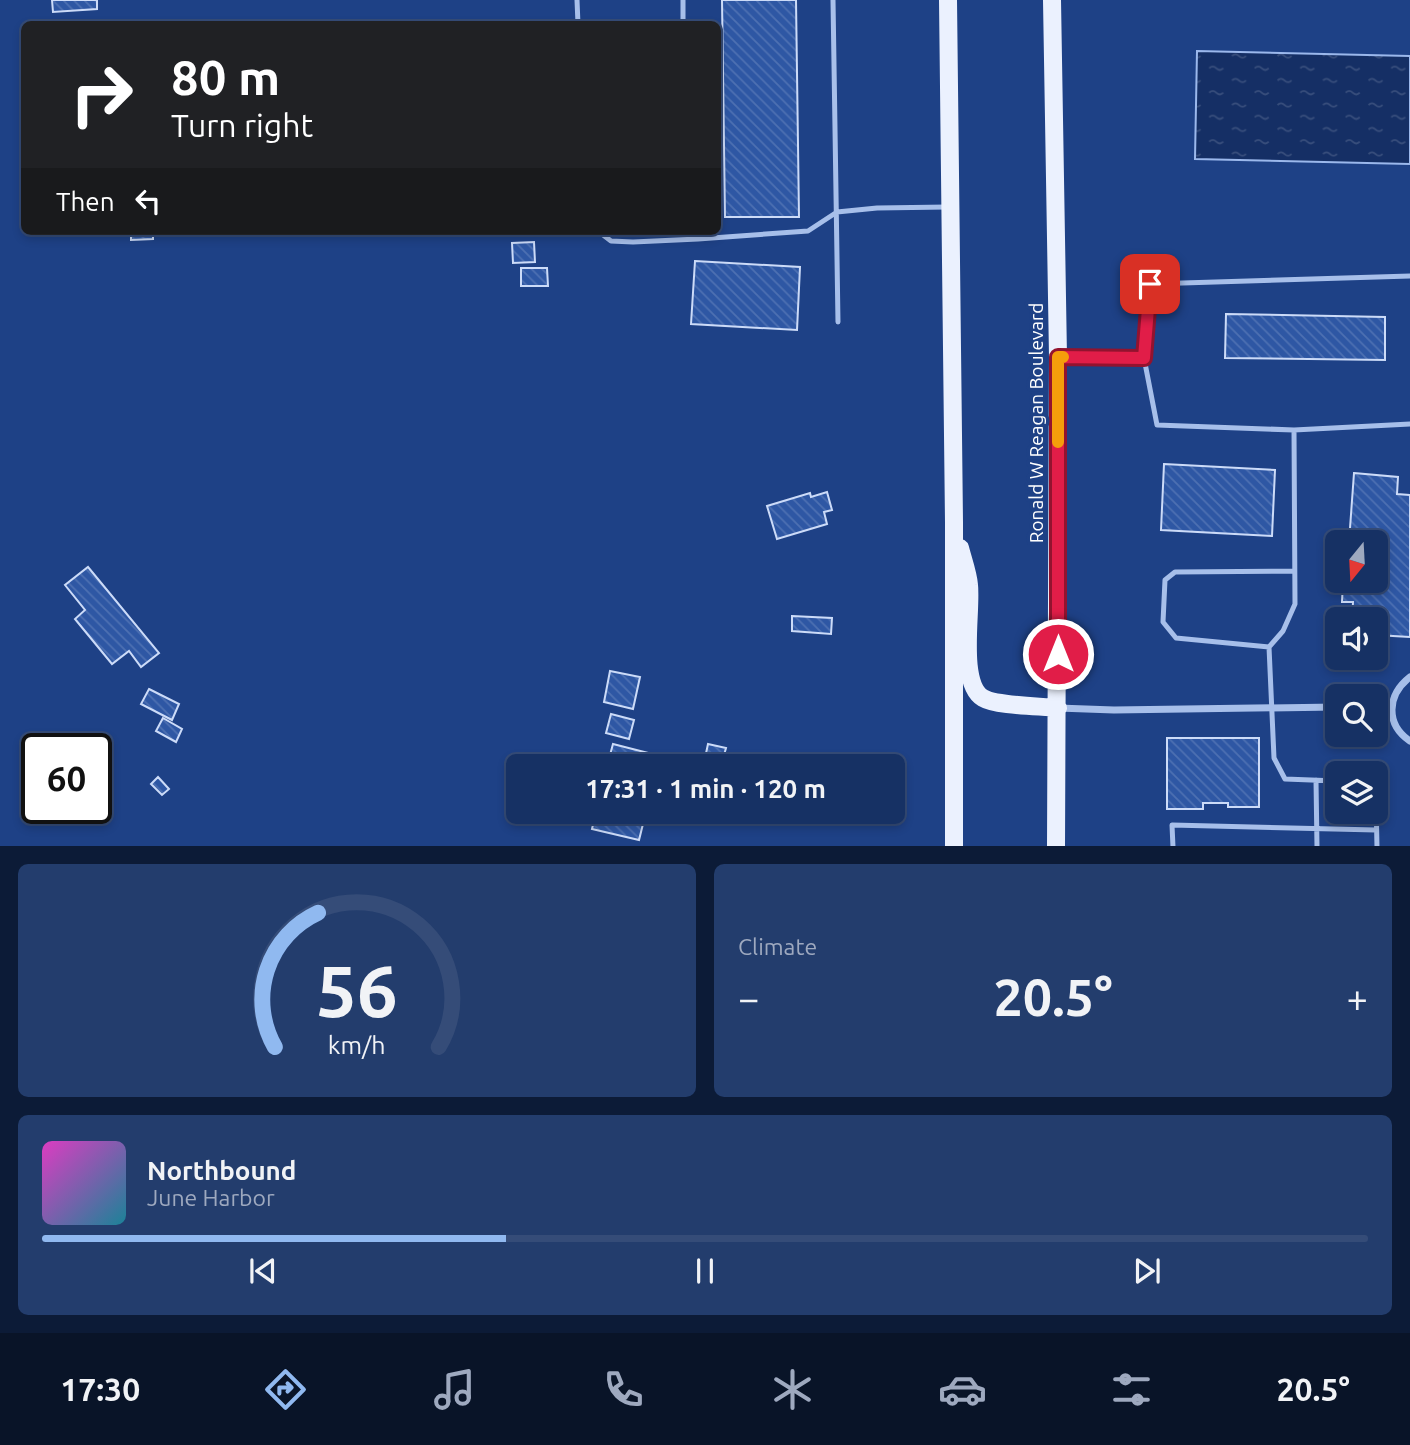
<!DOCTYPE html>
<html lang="en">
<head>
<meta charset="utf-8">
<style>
	body { margin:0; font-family:Ubuntu,sans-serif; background:#233d6d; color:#f1f3f6; height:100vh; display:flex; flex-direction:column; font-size:26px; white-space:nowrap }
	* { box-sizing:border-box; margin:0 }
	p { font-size:23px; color:#9ea9bf }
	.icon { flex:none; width:38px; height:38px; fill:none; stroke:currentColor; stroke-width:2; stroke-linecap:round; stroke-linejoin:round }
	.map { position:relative; height:846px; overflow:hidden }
	.drawer { display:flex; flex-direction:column; gap:18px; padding:18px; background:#0c1b37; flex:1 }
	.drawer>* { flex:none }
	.top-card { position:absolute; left:21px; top:21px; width:700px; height:214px; border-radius:10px; box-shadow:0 4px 10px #0003,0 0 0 2px #354c78; background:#202124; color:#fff; overflow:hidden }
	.needle { width:46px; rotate:198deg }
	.fabs { position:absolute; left:1325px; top:530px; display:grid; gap:14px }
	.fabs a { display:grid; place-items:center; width:63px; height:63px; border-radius:10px; background:#163164; box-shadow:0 4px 10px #0003,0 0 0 2px #354c78; font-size:35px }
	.speed { position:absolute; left:21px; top:733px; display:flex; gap:14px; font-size:35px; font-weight:700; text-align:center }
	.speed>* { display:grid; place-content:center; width:91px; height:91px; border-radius:50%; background:#163164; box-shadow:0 4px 10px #0003,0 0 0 2px #354c78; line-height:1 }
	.speed .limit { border:4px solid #111; border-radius:10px; background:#fff; color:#111 }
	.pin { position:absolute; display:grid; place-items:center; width:60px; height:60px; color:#fff; margin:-30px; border-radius:14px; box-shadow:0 4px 10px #0006 }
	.me { position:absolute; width:77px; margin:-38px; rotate:0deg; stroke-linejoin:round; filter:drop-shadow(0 0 5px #0008) }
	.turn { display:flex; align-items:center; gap:24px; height:147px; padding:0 35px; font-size:32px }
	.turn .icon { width:91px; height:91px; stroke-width:2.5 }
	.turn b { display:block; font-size:49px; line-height:60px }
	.then { display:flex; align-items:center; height:66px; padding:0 35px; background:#0003; gap:14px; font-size:26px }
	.big { font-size:52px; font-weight:600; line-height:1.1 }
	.drawer .widget { flex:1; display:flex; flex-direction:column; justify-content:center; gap:10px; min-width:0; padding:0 24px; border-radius:10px; background:#233d6d }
	.drawer .dial { align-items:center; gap:0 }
	.dial svg { height:182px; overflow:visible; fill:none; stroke:#354c78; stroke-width:7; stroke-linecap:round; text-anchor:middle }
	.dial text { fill:#f1f3f6; stroke:none }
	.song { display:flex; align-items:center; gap:21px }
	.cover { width:84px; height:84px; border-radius:10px; background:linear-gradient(135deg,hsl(310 70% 55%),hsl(190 70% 35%)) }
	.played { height:7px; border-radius:4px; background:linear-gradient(90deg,#90b9f0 35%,#354c78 35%) }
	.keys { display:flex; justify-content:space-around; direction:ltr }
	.heat { display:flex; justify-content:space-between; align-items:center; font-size:38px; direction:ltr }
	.drawer .tiles { flex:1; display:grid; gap:18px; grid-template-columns:1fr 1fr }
	.widget:last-child { grid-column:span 2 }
	.trip { position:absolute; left:506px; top:754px; width:399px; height:70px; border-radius:10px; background:#163164; box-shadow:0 4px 10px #0003,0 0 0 2px #354c78; font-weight:600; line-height:70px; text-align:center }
	.tab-bar { display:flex; height:112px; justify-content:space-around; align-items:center; background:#091428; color:#9ea9bf }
	.tab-bar .icon { width:49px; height:49px }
	.tab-bar .on { color:#90b9f0 }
	.tab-bar b { font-size:32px; color:#f1f3f6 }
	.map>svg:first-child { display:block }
</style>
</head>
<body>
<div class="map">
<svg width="1410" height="847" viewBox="0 0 1410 847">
	<defs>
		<pattern id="water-ripples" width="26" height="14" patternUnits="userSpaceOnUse" patternTransform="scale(1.75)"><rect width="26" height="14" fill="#152f65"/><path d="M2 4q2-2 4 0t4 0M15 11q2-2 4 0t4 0" fill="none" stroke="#384e7c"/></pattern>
		<pattern id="building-back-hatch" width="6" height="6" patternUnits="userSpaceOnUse" patternTransform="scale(1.75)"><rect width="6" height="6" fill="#2e57a4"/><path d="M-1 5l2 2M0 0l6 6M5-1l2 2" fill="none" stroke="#4d70b2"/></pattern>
	</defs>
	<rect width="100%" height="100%" fill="#1e4186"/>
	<!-- water -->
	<path fill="url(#water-ripples)" stroke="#9bb8ec" stroke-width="2" d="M1197,51L1410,56V164L1195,159Z"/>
	<!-- building -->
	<path fill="url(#building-back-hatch)" stroke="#ccdbf8" stroke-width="2" d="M52,0H97V9L53,12Z
		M722,0H796L799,217H725Z
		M131,231H153V239L131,240Z
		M534,242L535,262L513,263L512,243Z
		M695,261L800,267L797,330L691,324Z
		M521,268H547L548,286H521Z
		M1226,314L1385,317V360L1225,358Z
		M1164,464L1275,470L1272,536L1161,530Z
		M1354,473L1398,477L1397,494L1410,495V637L1376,635V620H1352L1353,602H1342L1343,581H1376V542H1349Z
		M827,492L832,510L824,512L827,524L777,539L767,506L810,493L811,497Z
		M88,567L159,653L141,667L129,651L112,664L75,619L85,610L65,585Z
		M792,616L832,618L831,634L792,631Z
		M610,671L640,677L633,709L604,702Z
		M149,689L179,704L172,720L141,704Z
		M611,714L634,720L629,739L606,733Z
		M163,718L182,729L176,742L156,731Z
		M1167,738H1259V807H1228V803H1203V809H1167Z
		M613,744L660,756L657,766H607Z
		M708,744L726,748L722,762L705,758Z
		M158,777L169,789L162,795L151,784Z
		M596,812H646L639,840L592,829Z"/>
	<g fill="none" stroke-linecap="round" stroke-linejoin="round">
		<!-- lane -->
		<path stroke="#a7bfea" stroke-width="5" d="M577,0L578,24
			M683,0V24
			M833,0L838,322
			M598,231L611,241L633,242L698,239L808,231L837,212L877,208L947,207
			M1061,357L1144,358L1157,425L1294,430L1295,604L1283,631L1269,647L1274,758L1285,779L1337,781
			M1144,358L1150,284L1410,276
			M1294,430L1410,424
			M1269,647L1176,638L1163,622L1165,580L1175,572L1294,571
			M1316,780L1317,847
			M1376,799L1377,847
			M1173,847L1172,825L1376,830"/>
		<!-- street -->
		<path stroke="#a7bfea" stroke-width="7" d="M1410,677C1387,695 1385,724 1410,741
			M1376,707H1392
			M1058,708L1114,710L1337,707"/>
		<!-- primary -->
		<path stroke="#ebf1fe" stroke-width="18" d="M948,0L954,522V847
			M1052,0L1058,357L1056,847
			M960,548C963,560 968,573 969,585C972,611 958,683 983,698C996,706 1041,706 1058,708"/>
	</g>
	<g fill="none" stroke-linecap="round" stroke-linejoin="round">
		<defs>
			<path id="route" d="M1058,654V357L1144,358L1150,284"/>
		</defs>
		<!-- route casing -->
		<use href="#route" stroke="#92132f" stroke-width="18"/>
		<!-- route -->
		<use href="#route" stroke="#e11d48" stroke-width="12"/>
		<!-- slow -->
		<path stroke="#f59e0b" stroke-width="12" d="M1058,442V357H1063"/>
	</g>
	<g text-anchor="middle" stroke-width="7" stroke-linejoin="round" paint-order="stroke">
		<!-- street labels -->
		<g font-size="19" fill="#fff" stroke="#1e4186">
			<text transform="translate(1036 423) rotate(-90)" y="7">Ronald W Reagan Boulevard</text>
		</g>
	</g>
</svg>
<div class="fabs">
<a><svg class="needle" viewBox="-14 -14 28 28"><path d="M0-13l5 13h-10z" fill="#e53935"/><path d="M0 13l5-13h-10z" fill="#9ea9bf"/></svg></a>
<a><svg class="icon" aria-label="sound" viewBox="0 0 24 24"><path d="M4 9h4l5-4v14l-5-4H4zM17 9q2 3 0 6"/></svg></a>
<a><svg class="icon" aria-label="search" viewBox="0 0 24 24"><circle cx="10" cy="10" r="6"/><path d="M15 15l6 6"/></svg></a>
<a><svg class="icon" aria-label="layers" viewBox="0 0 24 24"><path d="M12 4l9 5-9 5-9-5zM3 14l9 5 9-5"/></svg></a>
</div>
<div class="speed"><div class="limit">60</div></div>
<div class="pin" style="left:1150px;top:284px;background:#d93025"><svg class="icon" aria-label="arrive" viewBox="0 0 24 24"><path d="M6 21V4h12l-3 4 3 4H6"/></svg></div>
<svg class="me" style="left:1058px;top:654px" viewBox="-20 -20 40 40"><circle r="17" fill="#e11d48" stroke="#fff" stroke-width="3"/><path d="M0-11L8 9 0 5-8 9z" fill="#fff"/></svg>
<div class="trip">17:31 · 1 min · 120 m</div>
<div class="top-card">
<div class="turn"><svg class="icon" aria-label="right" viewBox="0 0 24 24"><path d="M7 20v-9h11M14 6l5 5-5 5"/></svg><div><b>80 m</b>Turn right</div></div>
<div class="then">Then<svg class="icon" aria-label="left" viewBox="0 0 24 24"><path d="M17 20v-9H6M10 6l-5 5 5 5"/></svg></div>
</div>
</div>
<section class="drawer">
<div class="tiles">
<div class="widget dial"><svg viewBox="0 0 100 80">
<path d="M14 69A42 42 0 1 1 86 69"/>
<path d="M14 69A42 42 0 0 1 33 10" stroke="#90b9f0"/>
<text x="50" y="56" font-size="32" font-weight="700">56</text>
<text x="50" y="72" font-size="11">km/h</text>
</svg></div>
<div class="widget"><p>Climate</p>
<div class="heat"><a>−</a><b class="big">20.5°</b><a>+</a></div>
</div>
<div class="widget">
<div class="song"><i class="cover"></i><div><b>Northbound</b><p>June Harbor</p></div></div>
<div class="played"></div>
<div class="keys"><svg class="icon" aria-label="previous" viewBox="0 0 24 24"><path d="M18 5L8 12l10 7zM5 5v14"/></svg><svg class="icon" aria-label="pause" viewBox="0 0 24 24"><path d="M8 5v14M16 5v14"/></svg><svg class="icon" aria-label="next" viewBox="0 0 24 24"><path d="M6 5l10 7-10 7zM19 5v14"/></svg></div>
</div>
</div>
</section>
<nav class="tab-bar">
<b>17:30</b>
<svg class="icon on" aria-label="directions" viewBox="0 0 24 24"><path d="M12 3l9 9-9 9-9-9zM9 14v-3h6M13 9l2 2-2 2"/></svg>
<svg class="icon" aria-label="music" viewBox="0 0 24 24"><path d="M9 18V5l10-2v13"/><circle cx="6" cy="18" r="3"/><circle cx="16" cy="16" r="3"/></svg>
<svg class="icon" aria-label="phone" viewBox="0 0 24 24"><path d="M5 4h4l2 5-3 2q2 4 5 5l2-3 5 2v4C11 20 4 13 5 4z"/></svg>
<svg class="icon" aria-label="climate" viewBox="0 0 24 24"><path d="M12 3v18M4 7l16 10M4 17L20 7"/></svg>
<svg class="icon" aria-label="car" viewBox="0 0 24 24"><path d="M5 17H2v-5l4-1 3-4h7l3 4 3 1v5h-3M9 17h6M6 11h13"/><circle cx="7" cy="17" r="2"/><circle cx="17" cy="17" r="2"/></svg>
<svg class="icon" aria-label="filters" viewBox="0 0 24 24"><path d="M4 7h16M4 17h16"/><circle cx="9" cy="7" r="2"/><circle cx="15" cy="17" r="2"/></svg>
<b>20.5°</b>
</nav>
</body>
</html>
